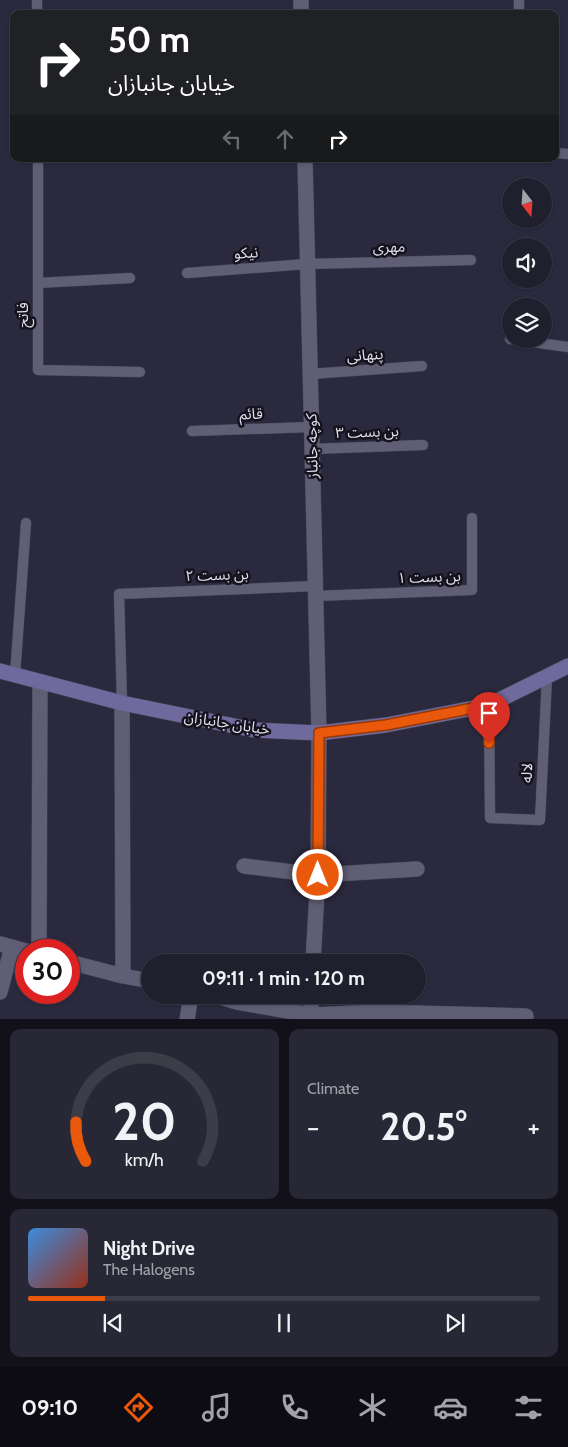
<!DOCTYPE html>
<html lang="en">
<head>
<meta charset="utf-8">
<style>
	body { margin:0; font-family:Cabin,"Noto Sans Arabic",sans-serif; background:#282736; color:#f1f3f6; height:100vh; display:flex; flex-direction:column; font-size:19px; white-space:nowrap }
	* { box-sizing:border-box; margin:0 }
	p { font-size:16px; color:#a2a2aa }
	.icon { flex:none; width:28px; height:28px; fill:none; stroke:currentColor; stroke-width:2; stroke-linecap:round; stroke-linejoin:round }
	.map { position:relative; height:1019px; overflow:hidden }
	.details { display:flex; flex-direction:column; gap:10px; padding:10px; background:#121119; flex:1 }
	.details>* { flex:none }
	.top-card { position:absolute; left:10px; top:10px; width:549px; height:152px; border-radius:10px; box-shadow:0 1px 4px #0004,0 0 0 1px #3d3d4a; background:#202124; color:#fff; overflow:hidden }
	.needle { width:32px; rotate:163deg }
	.tools { position:absolute; left:502px; top:178px; display:grid; gap:10px }
	.tools a { display:grid; place-items:center; width:50px; height:50px; border-radius:50%; background:#201f2e; box-shadow:0 1px 4px #0004,0 0 0 1px #3d3d4a; font-size:25px }
	.speed { position:absolute; left:15px; top:939px; display:flex; gap:10px; font-size:25px; font-weight:700; text-align:center }
	.speed>* { display:grid; place-content:center; width:65px; height:65px; border-radius:50%; background:#201f2e; box-shadow:0 1px 4px #0004,0 0 0 1px #3d3d4a; line-height:1 }
	.speed .limit { border:8px solid #d22; background:#fff; color:#111 }
	.pin { position:absolute; display:grid; place-items:center; width:42px; height:42px; color:#fff; margin:-51px -21px; border-radius:50% 50% 50% 0; rotate:-45deg; box-shadow:0 0 5px #0007 }
	.pin .icon { rotate:45deg }
	.me { position:absolute; width:55px; margin:-28px; rotate:0deg; stroke-linejoin:round; filter:drop-shadow(0 0 4px #0008) }
	.turn { display:flex; align-items:center; gap:18px; height:105px; padding:0 15px; font-size:22px }
	.turn .icon { width:65px; height:65px; stroke-width:2.5 }
	.turn b { display:block; font-size:35px; line-height:42px }
	.lanes { display:flex; align-items:center; height:48px; padding:0 15px; background:#0003; justify-content:center; gap:25px; direction:ltr }
	.lanes .off { opacity:.35 }
	.big { font-size:38px; font-weight:700; line-height:1.1 }
	.details .widget { flex:1; display:flex; flex-direction:column; justify-content:center; gap:8px; min-width:0; padding:0 18px; border-radius:10px; background:#282736 }
	.details .dial { align-items:center; gap:0 }
	.dial svg { height:130px; overflow:visible; fill:none; stroke:#3d3d4a; stroke-width:7; stroke-linecap:round; text-anchor:middle }
	.dial text { fill:#f1f3f6; stroke:none }
	.song { display:flex; align-items:center; gap:15px }
	.cover { width:60px; height:60px; border-radius:8px; background:linear-gradient(135deg,hsl(210 70% 55%),hsl(10 70% 35%)) }
	.played { height:5px; border-radius:2px; background:linear-gradient(90deg,#ea580c 15%,#3d3d4a 15%) }
	.keys { display:flex; justify-content:space-around; direction:ltr }
	.heat { display:flex; justify-content:space-between; align-items:center; font-size:28px; direction:ltr }
	.details .tiles { flex:1; display:grid; gap:10px; grid-template-columns:1fr 1fr }
	.widget:last-child { grid-column:span 2 }
	.trip { position:absolute; left:141px; top:954px; width:285px; height:50px; border-radius:25px; background:#201f2e; box-shadow:0 1px 4px #0004,0 0 0 1px #3d3d4a; font-weight:700; line-height:50px; text-align:center }
	.menu { display:flex; height:80px; justify-content:space-around; align-items:center; background:#0d0c12; color:#a2a2aa }
	.menu .icon { width:35px; height:35px }
	.menu .current { color:#ea580c }
	.menu b { font-size:22px; color:#f1f3f6 }
	.map>svg:first-child { display:block }
</style>
</head>
<body>
<div class="map">
<svg width="568" height="1020" viewBox="0 0 568 1020">
	<rect width="100%" height="100%" fill="#2b293e"/>
	<g fill="none" stroke-linecap="round" stroke-linejoin="round">
		<defs>
			<path id="service" d="M37,0V14
				M519,14V0
				M555,153L568,154
				M38,159V370L140,372
				M187,273L307,264L471,260
				M38,283L130,278
				M510,339L568,347
				M310,374L422,366
				M192,431L311,427
				M312,449L423,445
				M315,596L472,590V518
				M15,675L26,523
				M122,703L119,594L315,586
				M489,705L490,818L540,820L547,677"/>
			<path id="minor" d="M301,0V14
				M305,159L319,733L318,875L313,962
				M122,703L123,976
				M244,866L318,875L417,869
				M0,944L26,951
				M39,950L40,682
				M69,962L123,976L150,981
				M0,992L12,947
				M214,995L237,1002L310,1015L375,1012L526,1016
				M310,1015L312,995
				M187,1020L191,995"/>
			<path id="secondary" d="M0,671L122,703L254,730L319,733L386,725L489,705L568,666"/>
		</defs>
		<!-- service casing -->
		<use href="#service" stroke="#484658" stroke-width="11"/>
		<!-- minor casing -->
		<use href="#minor" stroke="#484658" stroke-width="16"/>
		<!-- secondary casing -->
		<use href="#secondary" stroke="#484658" stroke-width="16"/>
		<!-- service -->
		<use href="#service" stroke="#5f5e75" stroke-width="10"/>
		<!-- minor -->
		<use href="#minor" stroke="#5f5e75" stroke-width="15"/>
		<!-- secondary -->
		<use href="#secondary" stroke="#6f699d" stroke-width="15"/>
	</g>
	<g fill="none" stroke-linecap="round" stroke-linejoin="round">
		<defs>
			<path id="route" d="M318,875L319,733L386,725L489,705V743"/>
		</defs>
		<!-- route casing -->
		<use href="#route" stroke="#983908" stroke-width="12"/>
		<!-- route -->
		<use href="#route" stroke="#ea580c" stroke-width="9"/>
	</g>
	<g text-anchor="middle" stroke-width="5" stroke-linejoin="round" paint-order="stroke">
		<!-- street labels -->
		<g font-size="15" fill="#dfdeec" stroke="#14131d">
			<text transform="translate(389 247) rotate(-1)" y="5">مهری</text>
			<text transform="translate(246 253) rotate(-4)" y="5">نیکو</text>
			<text transform="translate(23 315) rotate(-90)" y="5">فاتح</text>
			<text transform="translate(365 355) rotate(-4)" y="5">پنهانی</text>
			<text transform="translate(251 414) rotate(-2)" y="5">قائم</text>
			<text transform="translate(367 432) rotate(-2)" y="5">بن بست ۳</text>
			<text transform="translate(312 446) rotate(-91)" y="5">کوچه جانباز</text>
			<text transform="translate(217 575) rotate(-2)" y="5">بن بست ۲</text>
			<text transform="translate(429 577) rotate(-2)" y="5">بن بست ۱</text>
			<text transform="translate(227 723) rotate(9)" y="5">خیابان جانبازان</text>
			<text transform="translate(527 773) rotate(-87)" y="5">لاله</text>
		</g>
	</g>
</svg>
<div class="tools">
<a><svg class="needle" viewBox="-14 -14 28 28"><path d="M0-13l5 13h-10z" fill="#e53935"/><path d="M0 13l5-13h-10z" fill="#a2a2aa"/></svg></a>
<a><svg class="icon" aria-label="sound" viewBox="0 0 24 24"><path d="M4 9h4l5-4v14l-5-4H4zM17 9q2 3 0 6"/></svg></a>
<a><svg class="icon" aria-label="layers" viewBox="0 0 24 24"><path d="M12 4l9 5-9 5-9-5zM3 14l9 5 9-5"/></svg></a>
</div>
<div class="speed"><div class="limit">30</div></div>
<div class="pin" style="left:489px;top:743px;background:#d93025"><svg class="icon" aria-label="arrive" viewBox="0 0 24 24"><path d="M6 21V4h12l-3 4 3 4H6"/></svg></div>
<svg class="me" style="left:318px;top:875px" viewBox="-20 -20 40 40"><circle r="17" fill="#ea580c" stroke="#fff" stroke-width="3"/><path d="M0-11L8 9 0 5-8 9z" fill="#fff"/></svg>
<div class="trip">09:11 · 1 min · 120 m</div>
<div class="top-card">
<div class="turn"><svg class="icon" aria-label="right" viewBox="0 0 24 24"><path d="M7 20v-9h11M14 6l5 5-5 5"/></svg><div><b>50 m</b>خیابان جانبازان</div></div>
<div class="lanes"><svg class="icon off" aria-label="left" viewBox="0 0 24 24"><path d="M17 20v-9H6M10 6l-5 5 5 5"/></svg><svg class="icon off" aria-label="ahead" viewBox="0 0 24 24"><path d="M12 20V5M6 11l6-6 6 6"/></svg><svg class="icon" aria-label="right" viewBox="0 0 24 24"><path d="M7 20v-9h11M14 6l5 5-5 5"/></svg></div>
</div>
</div>
<section class="details">
<div class="tiles">
<div class="widget dial"><svg viewBox="0 0 100 80">
<path d="M14 69A42 42 0 1 1 86 69"/>
<path d="M14 69A42 42 0 0 1 8 45" stroke="#ea580c"/>
<text x="50" y="56" font-size="32" font-weight="700">20</text>
<text x="50" y="72" font-size="11">km/h</text>
</svg></div>
<div class="widget"><p>Climate</p>
<div class="heat"><a>−</a><b class="big">20.5°</b><a>+</a></div>
</div>
<div class="widget">
<div class="song"><i class="cover"></i><div><b>Night Drive</b><p>The Halogens</p></div></div>
<div class="played"></div>
<div class="keys"><svg class="icon" aria-label="previous" viewBox="0 0 24 24"><path d="M18 5L8 12l10 7zM5 5v14"/></svg><svg class="icon" aria-label="pause" viewBox="0 0 24 24"><path d="M8 5v14M16 5v14"/></svg><svg class="icon" aria-label="next" viewBox="0 0 24 24"><path d="M6 5l10 7-10 7zM19 5v14"/></svg></div>
</div>
</div>
</section>
<nav class="menu">
<b>09:10</b>
<svg class="icon current" aria-label="directions" viewBox="0 0 24 24"><path d="M12 3l9 9-9 9-9-9zM9 14v-3h6M13 9l2 2-2 2"/></svg>
<svg class="icon" aria-label="music" viewBox="0 0 24 24"><path d="M9 18V5l10-2v13"/><circle cx="6" cy="18" r="3"/><circle cx="16" cy="16" r="3"/></svg>
<svg class="icon" aria-label="phone" viewBox="0 0 24 24"><path d="M5 4h4l2 5-3 2q2 4 5 5l2-3 5 2v4C11 20 4 13 5 4z"/></svg>
<svg class="icon" aria-label="climate" viewBox="0 0 24 24"><path d="M12 3v18M4 7l16 10M4 17L20 7"/></svg>
<svg class="icon" aria-label="car" viewBox="0 0 24 24"><path d="M5 17H2v-5l4-1 3-4h7l3 4 3 1v5h-3M9 17h6M6 11h13"/><circle cx="7" cy="17" r="2"/><circle cx="17" cy="17" r="2"/></svg>
<svg class="icon" aria-label="filters" viewBox="0 0 24 24"><path d="M4 7h16M4 17h16"/><circle cx="9" cy="7" r="2"/><circle cx="15" cy="17" r="2"/></svg>
</nav>
</body>
</html>
